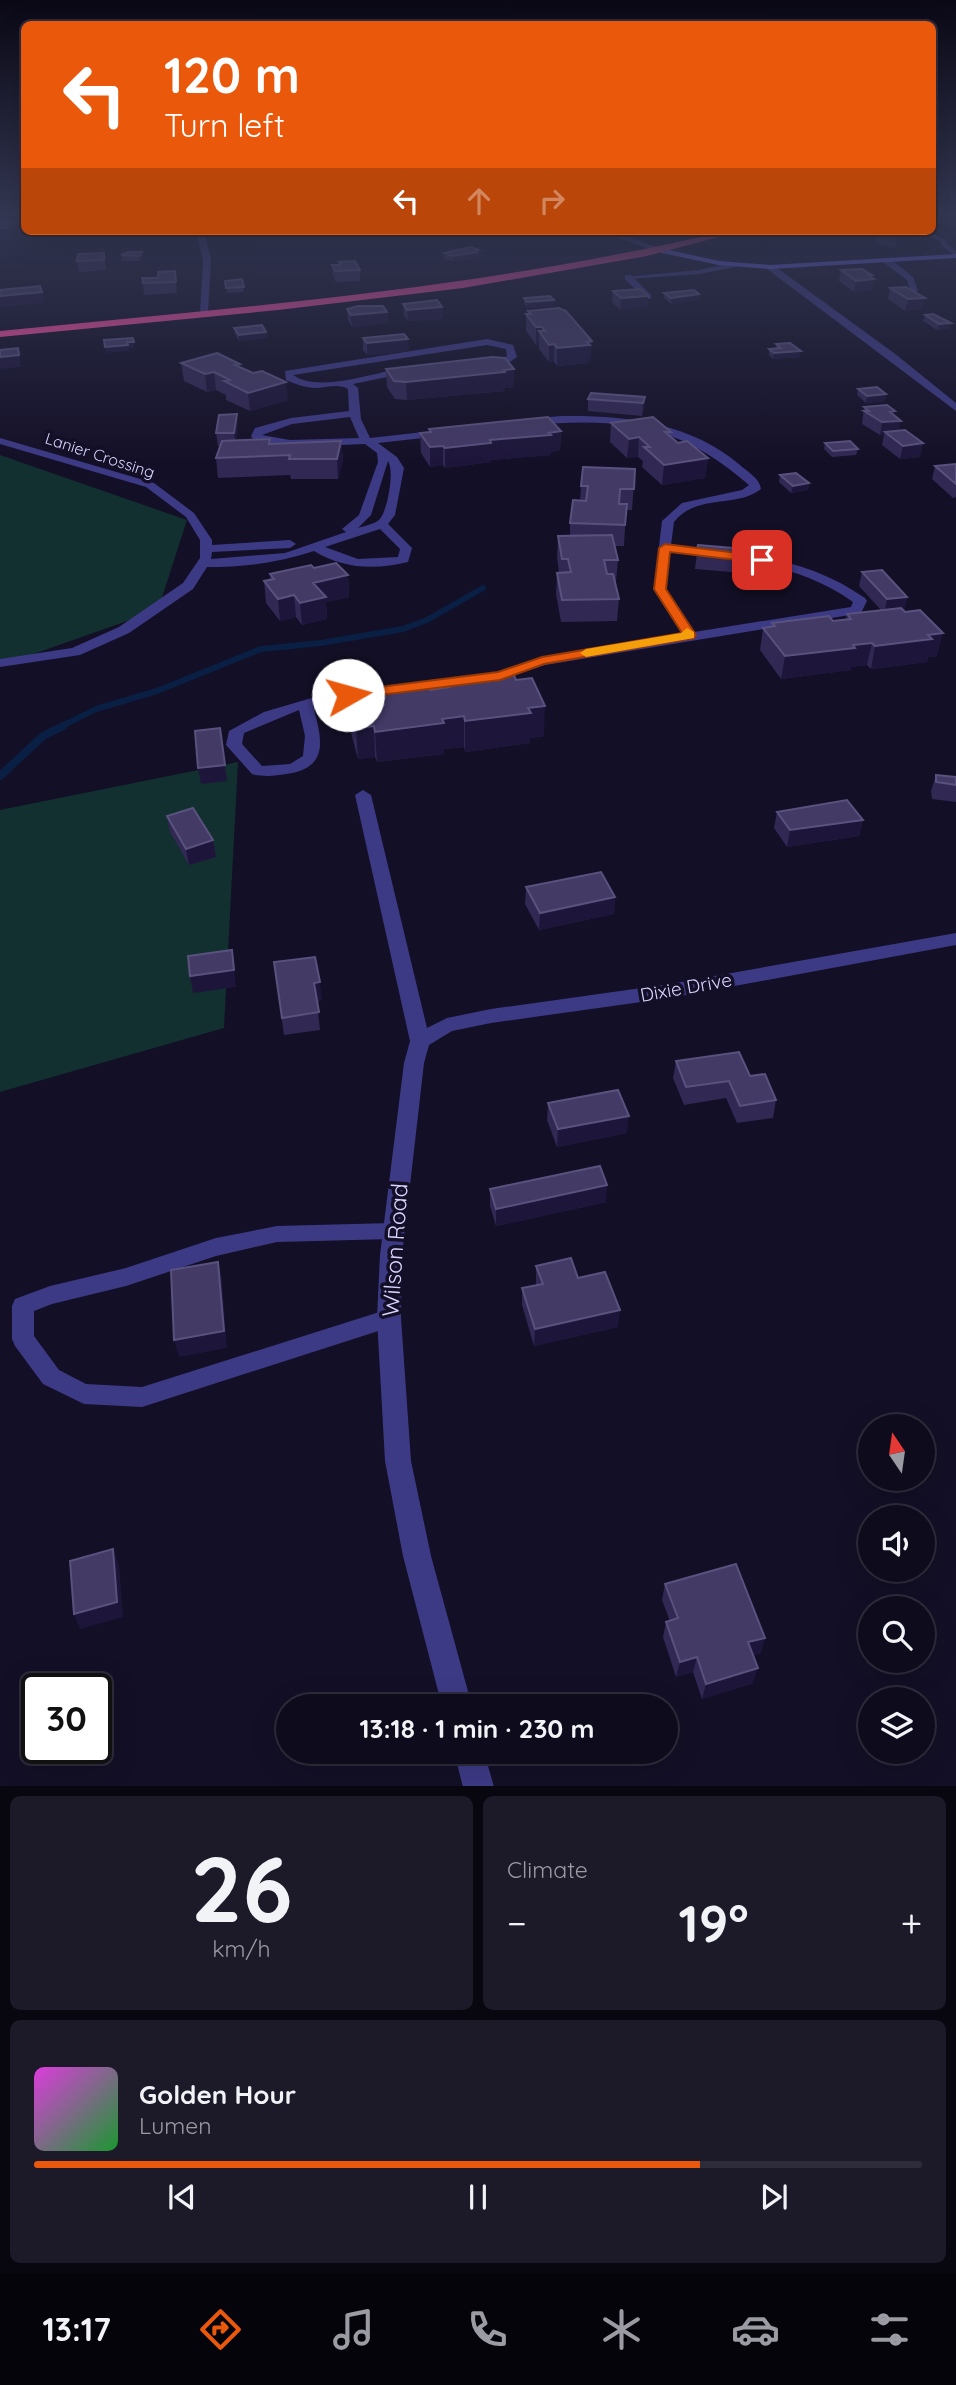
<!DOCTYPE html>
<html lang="en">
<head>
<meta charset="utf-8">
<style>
	body { margin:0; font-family:Quicksand,sans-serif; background:#1c1929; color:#f1f3f6; height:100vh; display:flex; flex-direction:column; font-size:26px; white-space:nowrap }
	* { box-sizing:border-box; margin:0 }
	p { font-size:23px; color:#9b9ba3 }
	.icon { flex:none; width:38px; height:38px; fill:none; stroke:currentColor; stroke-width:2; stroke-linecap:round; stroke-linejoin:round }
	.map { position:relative; height:1786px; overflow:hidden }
	.details { display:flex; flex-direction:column; gap:10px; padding:10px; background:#08060f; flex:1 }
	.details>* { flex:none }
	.banner { position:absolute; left:21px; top:21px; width:915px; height:214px; border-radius:10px; box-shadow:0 7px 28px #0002,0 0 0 2px #2e2b3b; background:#ea580c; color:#fff; overflow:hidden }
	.needle { width:46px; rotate:347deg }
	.fabs { position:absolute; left:858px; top:1414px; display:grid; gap:14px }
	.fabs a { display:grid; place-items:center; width:77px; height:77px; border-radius:50%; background:#0e0b1c; box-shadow:0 7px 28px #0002,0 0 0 2px #2e2b3b; font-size:35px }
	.speed { position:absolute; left:21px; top:1673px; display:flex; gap:14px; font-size:35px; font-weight:700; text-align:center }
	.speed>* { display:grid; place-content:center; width:91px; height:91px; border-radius:50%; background:#0e0b1c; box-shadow:0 7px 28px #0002,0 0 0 2px #2e2b3b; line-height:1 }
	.speed .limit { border:4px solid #111; border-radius:10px; background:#fff; color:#111 }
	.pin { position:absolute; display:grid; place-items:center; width:60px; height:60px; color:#fff; margin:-30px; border-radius:14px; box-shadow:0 4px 10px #0006 }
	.me { position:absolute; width:77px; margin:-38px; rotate:83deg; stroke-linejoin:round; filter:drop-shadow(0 0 5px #0008) }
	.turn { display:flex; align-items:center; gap:24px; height:147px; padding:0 28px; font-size:32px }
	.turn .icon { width:91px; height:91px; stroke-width:2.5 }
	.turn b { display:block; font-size:49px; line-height:60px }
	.lanes { display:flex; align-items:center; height:66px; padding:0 28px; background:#0003; justify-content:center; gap:35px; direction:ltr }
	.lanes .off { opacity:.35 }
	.big { font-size:52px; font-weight:800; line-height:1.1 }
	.details .widget { flex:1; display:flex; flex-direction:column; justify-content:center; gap:10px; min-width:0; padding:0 24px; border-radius:10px; background:#1c1929 }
	.details .dial { align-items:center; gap:0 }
	.dial b { font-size:91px; line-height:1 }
	.song { display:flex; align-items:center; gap:21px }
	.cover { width:84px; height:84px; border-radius:10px; background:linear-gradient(135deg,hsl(300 70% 55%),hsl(130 70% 35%)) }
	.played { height:7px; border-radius:4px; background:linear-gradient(90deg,#ea580c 75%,#2e2b3b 75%) }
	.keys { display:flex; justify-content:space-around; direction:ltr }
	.heat { display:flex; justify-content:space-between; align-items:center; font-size:38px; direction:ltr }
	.details .tiles { flex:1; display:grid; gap:10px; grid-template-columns:1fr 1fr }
	.widget:last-child { grid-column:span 2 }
	.trip { position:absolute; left:276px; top:1694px; width:402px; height:70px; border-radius:35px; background:#0e0b1c; box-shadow:0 7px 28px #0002,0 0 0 2px #2e2b3b; font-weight:800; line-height:70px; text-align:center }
	.tabs { display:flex; height:112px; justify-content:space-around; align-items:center; background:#06040b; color:#9b9ba3 }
	.tabs .icon { width:49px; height:49px }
	.tabs .active { color:#ea580c }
	.tabs b { font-size:32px; color:#f1f3f6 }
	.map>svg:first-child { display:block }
</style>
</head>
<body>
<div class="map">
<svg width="956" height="1787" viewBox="0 0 956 1787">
	<rect width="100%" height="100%" fill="#130f26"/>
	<!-- green -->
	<path fill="#12302f" d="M0,455L187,520L158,610L0,666Z
		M238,762L224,1028L0,1092V810Z"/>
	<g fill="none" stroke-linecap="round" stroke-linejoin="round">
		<!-- stream-far1 -->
		<path stroke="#0a1f44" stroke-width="6" d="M60,727L96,709L157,691L261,649L321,643L403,629L427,620L483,588"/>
		<!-- stream -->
		<path stroke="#0a1f44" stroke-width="8" d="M0,776L43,736L63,726"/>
		<!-- lane -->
		<path fill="#3d3a85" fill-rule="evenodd" d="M926,231L945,239L948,245L956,251V256L943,247L940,241L919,232Z
			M883,258H889L913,277L918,291L913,297L906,295L910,291L907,280L883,262Z
			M625,275H631L651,295V299H645L625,279Z
			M392,1223L399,1225L402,1231L399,1237L392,1239L277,1242L216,1256L126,1286L52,1304L34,1311V1336L59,1370L86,1384L142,1387L389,1309L397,1311L400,1318L397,1325L142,1407L84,1404L43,1384L15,1346L12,1339V1306L15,1299L50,1286L126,1268L216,1238L277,1226Z"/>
		<!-- street -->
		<path fill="#3d3a85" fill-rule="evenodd" d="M24,219V223L0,224V220Z
			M196,231H204L211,260L208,313L204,316L200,313L203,260Z
			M601,231H612L664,250L657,252Z
			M733,263L736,267L699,274L628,279L624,277L699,270Z
			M767,265H773L894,353L956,403V411L767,269Z
			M487,339L513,345L517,357L504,366L406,373L353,384L358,388L361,419L370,438L441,430L446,433L441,436L378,443L397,457L404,468L395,515L388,524L412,548L408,562C375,570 344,569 314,551C279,563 243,567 207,567L193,589L129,633L80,655L0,667V659L72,648L119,627L183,583L200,558V540L186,517L146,487L0,444V438L154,483L194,513L212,540V545L290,540L296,544L290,548L212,552L211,559L285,553L346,532L342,529L359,515L378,462L377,453L365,444L290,447L269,444L252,438L251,436L255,428L291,418L349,411L348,389C339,383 325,388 314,388C304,387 295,384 286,380L285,371ZM487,345L506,349L507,356L502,360C471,362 440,363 409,367C378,371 319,394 293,375ZM350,417L359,438L290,440L262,435L292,424ZM388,461C395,471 387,513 379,520C374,524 364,526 358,528L371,515ZM380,529L400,549L398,557L358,559L325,547Z
			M561,416C624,415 690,422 740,465C748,472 760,479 761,489C735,509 697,493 674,522L671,545C740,552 807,557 865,598L867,601L861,613L856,614L545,665L500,680L318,704L313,706C322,739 330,768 286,774C275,776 263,777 252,774L226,745L229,731L264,712L325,694L498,672L542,657L682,634L654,589L662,521L682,503L742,490L749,485C677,422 621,418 528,425L523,422L528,419ZM670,552C735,559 799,563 853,602L851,607L694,632L666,589ZM299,710L305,736L303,756L290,764L262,766L242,744L244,733Z
			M363,790L371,795L427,1028L447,1018L491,1009L670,984L956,933V945L670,998L491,1023L452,1031L429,1045L424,1063L402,1255L401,1318L411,1461L431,1556L472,1706H442L403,1556L385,1461L377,1318L380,1255L404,1063L410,1041L355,795Z
			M454,1752H484L494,1787H463Z"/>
		<!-- secondary -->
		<path fill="#6f6bff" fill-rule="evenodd" d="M660,248L719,261L770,265L956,254V258L770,269L719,265L657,252Z"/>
		<!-- highway -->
		<path fill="#ff4fa3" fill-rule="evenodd" d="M726,231H741L647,256L463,288L278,310L0,337V331C244,307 487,288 726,231Z"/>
	</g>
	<!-- wall -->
	<path fill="#312854" d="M67,231H103L101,236L68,237Z
		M849,231H920L918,240L895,248L876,243L877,238Z
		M128,252L143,258L140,261H122L121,255Z
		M104,253L106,270L79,272L77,261Z
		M444,253L479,255L478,256V258L452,261L444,259Z
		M339,262L360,270V281L336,282L333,276L332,265H340Z
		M841,270L872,290L854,292L839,281Z
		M175,271L177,293L144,295L143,283Z
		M242,279L244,292L227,293L226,286Z
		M890,288L925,298L922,309L905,311L888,299Z
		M613,291L648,296L647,307L620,310L612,302Z
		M664,293L699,294V300L671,304L664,298Z
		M524,298L554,300V306L527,308L524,303Z
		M403,304L442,307L443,319L408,321L404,316Z
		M347,309L387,312L388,323L352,327L348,320Z
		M528,311L591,359H589V363L557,366L554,362H549L539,349V344L536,345L526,331V314H528Z
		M925,315L951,323L950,328L937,330L923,321Z
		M234,328L266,332L267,338L239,341L235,334Z
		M363,338L409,351L367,355L363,350Z
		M776,344L800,357L773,359L769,355V349H776Z
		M181,363L240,364V367L288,400L250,411L226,400V395L216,390L207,392L184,381Z
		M386,369H514V387L505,388V391L407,400L395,399L387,387Z
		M858,389L885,401L866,403L857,395Z
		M645,397L644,409L642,416L588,411V399Z
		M864,407L894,415L899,430L923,443L920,457L900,459L882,445L884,435H880L862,424Z
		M611,423L671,437L678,443L708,458L705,478L662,485L642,467L643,461L638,457L627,458L610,442Z
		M238,427L236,440L270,439L271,443L341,441L343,460L338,479H291L290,475L218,478L216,458L220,446H218L216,433Z
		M429,429L561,431L560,450L551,452V455L491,460V462L445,468L443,465L430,467L421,453L420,433L429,432Z
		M825,443L858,449L856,455L832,457L824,449Z
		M956,464V497L953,498L932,479L935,466Z
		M635,469L632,510H626L624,546H614L618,560L616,581H615L619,599L617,621L561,622L556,594L557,573H559L557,557L558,536H570V523L580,500L581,486Z
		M780,475L809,483L808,490L791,493L779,482Z
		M698,545L756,559L754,574L695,569Z
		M314,568L348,575L349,597L326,602L327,619L302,625L296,617L280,621L266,603L264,581L270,580V574Z
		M862,572L907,597L904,611L937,656L928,657L927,662L871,669L867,665L851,667V670L781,679L760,650L763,628L772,627V623L833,621L846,619L847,614L881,610L859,586Z
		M449,683L544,736L530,738V743L465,752L464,747L444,749V754L377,762L375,757L358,759L350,729L348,699L364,697V693L430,690L449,688Z
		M936,775L956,777V802L932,799L931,791Z
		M777,812L863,820L859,836L787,847L774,828Z
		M167,816L213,840L216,857L189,865L170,832Z
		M526,887L615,897L614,914L539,930L525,904Z
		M274,962L322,1000L317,1001L320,1030L284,1035Z
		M676,1061L750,1076L776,1100L773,1118L737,1123L726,1098L684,1105L673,1078Z
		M548,1103L627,1133L557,1147L547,1120Z
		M490,1189L606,1202L496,1226L490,1206Z
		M536,1266L578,1278L618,1327L534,1346L522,1305V1288L536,1285Z
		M665,1584L761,1653L753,1655V1683L702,1699L693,1672L676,1677L663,1637L666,1622L670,1621L662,1600Z"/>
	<!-- shaded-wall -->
	<path fill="#1d163a" d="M12,223L14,233L13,237L0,238V228Z
		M903,231H920L918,240L895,248L898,233Z
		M479,250L478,258L452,261V256Z
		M142,252L143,258L140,261L139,256Z
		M868,275H872L871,280L874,279L872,290L854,292L856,281Z
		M42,292L44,303L0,307V296Z
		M699,294V300L671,304V298Z
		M648,296L647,307L620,310L621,298Z
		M925,298L922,309L905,311L908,299Z
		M554,300V306L527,308V302Z
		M442,307L443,319L408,321L407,310Z
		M387,312L388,323L352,327L351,315Z
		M951,323L950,328L937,330L939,324Z
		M536,327H542V335L539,331V344L536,345Z
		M266,332L267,338L239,341V335Z
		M408,339L409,351L367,355V343Z
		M592,341L591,359H589V363L557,366V348Z
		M127,342H134V348H128L129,351L106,353L105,347Z
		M554,344V362H549V345Z
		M18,348L21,367L0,369V357Z
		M801,351L800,357L773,359L774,353Z
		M514,369V387L505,388V391L407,400L406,382Z
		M214,372L216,390L207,392L205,374Z
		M286,382L288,400L250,411L248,393Z
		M886,394L885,401L866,403L867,396Z
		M645,397L644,409L642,416L643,403Z
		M895,411L893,421H901L898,433L885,432L884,435H880L882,422L890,412Z
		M237,414L238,427L236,446L234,433Z
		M561,431L560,450L551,452V455L491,460V462L445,468V448L490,440Z
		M639,437L638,457L627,458L629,439Z
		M341,441L343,460L338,479L337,459Z
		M923,443L920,457L900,459L903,446Z
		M443,446V465L430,467V447Z
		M708,458L705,478L662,485L664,465Z
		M809,483L808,490L791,493L793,486Z
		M348,575L349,597L326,602L327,619L302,625L300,603L313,583Z
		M294,595L296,617L280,621L278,599Z
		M907,597L904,612L884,614L887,599Z
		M943,633L937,656L928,657L927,662L871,669L875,646L928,635Z
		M872,643L867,665L851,667V670L781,679L785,656Z
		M545,706L544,736L530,738V743L465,752V721L528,708Z
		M464,716V747L444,749V754L377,762L375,732L442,719Z
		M374,726L375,757L358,759L356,728Z
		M222,744L227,781L201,784L198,768Z
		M863,820L859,836L787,847L790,830Z
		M213,840L216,857L189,865L186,849Z
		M615,897L614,914L539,930L540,913Z
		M232,950L236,987L193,993L190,976Z
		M320,982L322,1000L316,1001L314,983Z
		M629,1116L627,1133L557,1147L558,1129Z
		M607,1185L606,1202L496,1226V1209Z
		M218,1262L222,1279L227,1348L179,1357L174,1340Z
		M620,1310L618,1327L534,1346L535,1329Z
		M113,1549L119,1565L123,1617L80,1629L74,1614Z
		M765,1638L761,1653L743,1657L748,1642Z
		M697,1657L693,1672L676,1677L680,1662Z
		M758,1668L753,1683L702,1699L706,1684Z"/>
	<!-- building -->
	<path fill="#433a66" stroke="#5a527e" stroke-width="2" d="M0,223H12L11,227L0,228Z
		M471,247L479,250L475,251L478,252L452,256L444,253Z
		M128,252H142L139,256L121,255Z
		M104,253V260L77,261L78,254Z
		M355,261L360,270L335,271L332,265H341L339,262Z
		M862,269L872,275H868L874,279L856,281L841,270Z
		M175,271L176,282L143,283L142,278H158V272Z
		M242,279L244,287L226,288L225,281Z
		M40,286L42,292L0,296V290Z
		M906,287L925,298L908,299L890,288Z
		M640,289L648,296L621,298L613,291Z
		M694,290L699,294L671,298L664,293Z
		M550,296L554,300L527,302L524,298Z
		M437,300L442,307L407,310L403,304Z
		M358,306H383L387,312L351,315L347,309Z
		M559,308L566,311L592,341L587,342L590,345L557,348L554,344L549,345L539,331H545L542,327H536L526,314H531L528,311Z
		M933,314L951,323L939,324L925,315Z
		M262,325L266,332L239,335L234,328Z
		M404,334L408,339L367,343L363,338Z
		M133,338L134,342H127L128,345L105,347L104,340Z
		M790,343L801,351L774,353L769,349L781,348L776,344Z
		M18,348L19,355L0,357V350Z
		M217,353L240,364L235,365L253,373L262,371L286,382L248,393L224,381L230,380L214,372L205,374L181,363Z
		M492,357L505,358L514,369L504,370L505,372L406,382L394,381L386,369Z
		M877,387L886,394L867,396L858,389Z
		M591,393L645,397L643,403L588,399Z
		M887,405L895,411L890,412L901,421L882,422L864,411H869L864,407Z
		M237,414L234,433H216L219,415Z
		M548,417L561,431L549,433L551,435L490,440L491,443L445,448L443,446L430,447L420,433L431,432L429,429Z
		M653,417L671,432H665L678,443L687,441L708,458L664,465L644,447H650L639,437L629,439L611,423Z
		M905,430L923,443L903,446L885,432Z
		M270,439L269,444L341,441L337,459H289L290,455L216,458L222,441Z
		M850,441L858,449L833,451L825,443Z
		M956,464V484L935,466Z
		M583,467L635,469L634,489H620L619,504H627L625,525L570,523L573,500L586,501L588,486H581Z
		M796,473L809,483L793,486L780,475Z
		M612,535L618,560H604L607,574H613L619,599L562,600L557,573L571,572L568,559H562L558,536Z
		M698,545L756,550V559L696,554Z
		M336,563L348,575L313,583L326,597L300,603L294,595L278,599L264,581L274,579L270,574L311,565L314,568Z
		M882,570L907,597L887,599L862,572Z
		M901,608L905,612L920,610L943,633L928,635L932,639L875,646L872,643L853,645L855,648L785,656L763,628L775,626L772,623L829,616L833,621L851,619L847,614Z
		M514,675L516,680L532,678L545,706L528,708L531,713L465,721L464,716L442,719L444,723L375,732L374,726L356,728L348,699L365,697L364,693L429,685L430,690L450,687L449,683Z
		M220,728L225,765L198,768L195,731Z
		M936,775L956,777V785L936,782Z
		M847,800L863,820L790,830L777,812Z
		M193,808L213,840L186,849L167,816Z
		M601,872L615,897L540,913L526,887Z
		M232,950L234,970L190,976L188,956Z
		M315,957L320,982L314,983L319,1012L282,1018L274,962Z
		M739,1052L750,1076L765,1074L776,1100L740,1106L729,1081L686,1087L676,1061Z
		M618,1090L629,1116L558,1129L548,1103Z
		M600,1166L607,1185L496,1209L490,1189Z
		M571,1258L578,1278L605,1272L620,1310L535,1329L522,1288L543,1284L536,1266Z
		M218,1262L224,1331L174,1340L171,1270Z
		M113,1549L117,1602L74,1614L70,1561Z
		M736,1564L765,1638L748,1642L758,1668L706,1684L697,1657L680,1662L666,1622L678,1618L665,1584Z"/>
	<!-- sky -->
	<linearGradient id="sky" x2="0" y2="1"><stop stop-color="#0a0815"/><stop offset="0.46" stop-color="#333752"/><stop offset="1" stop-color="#333752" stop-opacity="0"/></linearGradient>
	<rect width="956" height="464" fill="url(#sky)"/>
	<!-- route -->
	<path fill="#ea580c" stroke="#983908" stroke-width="2" d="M665,544L762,556L768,560L762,563L670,552L666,589L696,635L694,638L544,664L500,680L348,699L341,695L348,691L498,672L542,657L682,633L654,589L659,548Z"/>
	<!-- slow -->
	<path fill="#f59e0b" d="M687,628L694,632V638L586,657L580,653L586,649L681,633Z"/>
	<g text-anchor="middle" stroke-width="7" stroke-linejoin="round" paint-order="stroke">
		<!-- far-street labels -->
		<g font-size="16" fill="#d9d4ff" stroke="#130f26">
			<text transform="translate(100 455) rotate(18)" y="6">Lanier Crossing</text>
		</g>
		<!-- street labels -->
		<g font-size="19" fill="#d9d4ff" stroke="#130f26">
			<text transform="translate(686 987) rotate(-10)" y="7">Dixie Drive</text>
		</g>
		<!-- near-street labels -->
		<g font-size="23" fill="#d9d4ff" stroke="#130f26">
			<text transform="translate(395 1250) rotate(-86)" y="8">Wilson Road</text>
		</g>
	</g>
</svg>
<div class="fabs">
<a><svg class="needle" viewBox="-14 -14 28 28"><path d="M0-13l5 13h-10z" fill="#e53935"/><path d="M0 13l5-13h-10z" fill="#9b9ba3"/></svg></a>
<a><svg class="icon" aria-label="sound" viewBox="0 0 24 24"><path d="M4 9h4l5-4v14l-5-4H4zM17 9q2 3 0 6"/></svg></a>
<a><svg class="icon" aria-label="search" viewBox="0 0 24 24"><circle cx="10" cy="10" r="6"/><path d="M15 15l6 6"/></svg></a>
<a><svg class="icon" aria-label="layers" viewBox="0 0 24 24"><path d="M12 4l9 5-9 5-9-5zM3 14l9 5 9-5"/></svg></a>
</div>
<div class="speed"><div class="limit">30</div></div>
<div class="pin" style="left:762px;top:560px;background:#d93025"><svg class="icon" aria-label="arrive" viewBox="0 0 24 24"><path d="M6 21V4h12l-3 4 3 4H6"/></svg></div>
<svg class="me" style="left:348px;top:695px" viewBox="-20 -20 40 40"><circle r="19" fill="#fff"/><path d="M0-13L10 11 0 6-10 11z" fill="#ea580c"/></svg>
<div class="trip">13:18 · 1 min · 230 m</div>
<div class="banner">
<div class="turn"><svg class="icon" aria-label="left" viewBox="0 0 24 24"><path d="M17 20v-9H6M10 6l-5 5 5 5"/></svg><div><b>120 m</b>Turn left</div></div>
<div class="lanes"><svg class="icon" aria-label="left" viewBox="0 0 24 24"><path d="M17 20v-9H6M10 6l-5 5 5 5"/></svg><svg class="icon off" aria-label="ahead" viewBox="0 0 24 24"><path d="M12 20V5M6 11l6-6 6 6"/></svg><svg class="icon off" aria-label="right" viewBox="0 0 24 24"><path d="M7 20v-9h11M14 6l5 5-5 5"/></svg></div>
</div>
</div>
<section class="details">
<div class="tiles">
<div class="widget dial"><b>26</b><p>km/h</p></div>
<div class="widget"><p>Climate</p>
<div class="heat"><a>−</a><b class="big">19°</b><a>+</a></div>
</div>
<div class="widget">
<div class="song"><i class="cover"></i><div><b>Golden Hour</b><p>Lumen</p></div></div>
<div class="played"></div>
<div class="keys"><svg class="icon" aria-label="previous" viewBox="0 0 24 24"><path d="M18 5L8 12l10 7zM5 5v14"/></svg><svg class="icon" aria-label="pause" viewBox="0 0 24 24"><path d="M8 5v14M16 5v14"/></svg><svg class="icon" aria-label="next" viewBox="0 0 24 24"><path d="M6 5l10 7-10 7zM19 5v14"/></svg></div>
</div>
</div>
</section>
<nav class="tabs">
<b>13:17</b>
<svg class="icon active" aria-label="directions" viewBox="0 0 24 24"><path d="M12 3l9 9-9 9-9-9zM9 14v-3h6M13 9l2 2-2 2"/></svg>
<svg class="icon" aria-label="music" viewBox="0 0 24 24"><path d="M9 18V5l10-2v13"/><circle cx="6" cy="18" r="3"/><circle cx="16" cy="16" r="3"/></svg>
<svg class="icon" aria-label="phone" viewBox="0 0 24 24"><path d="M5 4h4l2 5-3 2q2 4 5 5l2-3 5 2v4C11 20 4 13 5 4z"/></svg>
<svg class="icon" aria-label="climate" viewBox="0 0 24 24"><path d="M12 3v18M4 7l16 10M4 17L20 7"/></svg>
<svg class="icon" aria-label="car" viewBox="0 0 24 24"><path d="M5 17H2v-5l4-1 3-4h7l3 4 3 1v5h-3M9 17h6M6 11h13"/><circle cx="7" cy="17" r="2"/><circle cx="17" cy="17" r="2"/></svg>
<svg class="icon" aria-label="filters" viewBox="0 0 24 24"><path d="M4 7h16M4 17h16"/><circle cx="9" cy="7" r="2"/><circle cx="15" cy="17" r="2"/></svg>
</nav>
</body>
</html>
